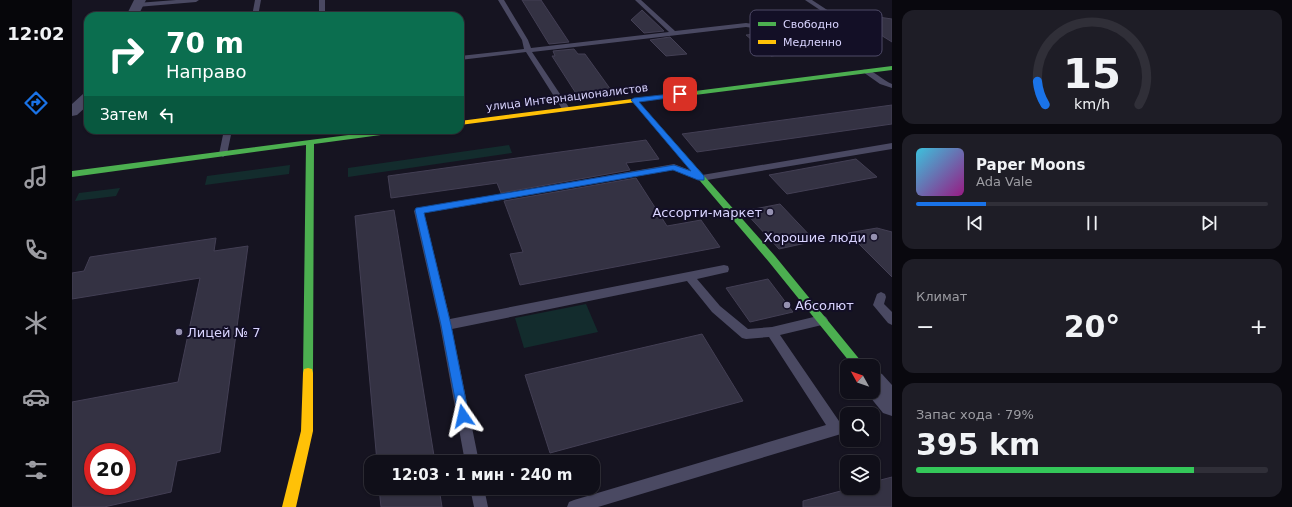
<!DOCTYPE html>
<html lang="ru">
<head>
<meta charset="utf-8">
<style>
	body { margin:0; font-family:"DejaVu Sans",sans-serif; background:#1e1d26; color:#f1f3f6; height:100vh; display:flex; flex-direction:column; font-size:15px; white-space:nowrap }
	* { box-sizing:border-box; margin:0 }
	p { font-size:13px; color:#9c9ca2 }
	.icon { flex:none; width:22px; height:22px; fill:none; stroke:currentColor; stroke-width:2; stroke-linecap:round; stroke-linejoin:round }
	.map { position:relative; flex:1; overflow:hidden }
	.details { display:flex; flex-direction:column; gap:10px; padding:10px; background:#09080e; width:400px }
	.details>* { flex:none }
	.guide { position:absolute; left:12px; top:12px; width:380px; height:122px; border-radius:12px; box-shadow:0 1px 3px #0004,0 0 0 1px #302f38; background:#0b6e4f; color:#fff; overflow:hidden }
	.needle { width:26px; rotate:310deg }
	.fabs { position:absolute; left:768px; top:359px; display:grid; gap:8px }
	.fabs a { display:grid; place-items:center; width:40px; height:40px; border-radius:8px; background:#100f19; box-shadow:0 1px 3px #0004,0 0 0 1px #302f38; font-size:20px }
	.speed { position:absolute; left:12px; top:443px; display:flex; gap:8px; font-size:20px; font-weight:700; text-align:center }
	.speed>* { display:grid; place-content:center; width:52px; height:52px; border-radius:50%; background:#100f19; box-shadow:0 1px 3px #0004,0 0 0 1px #302f38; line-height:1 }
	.speed .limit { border:6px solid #d22; background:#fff; color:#111 }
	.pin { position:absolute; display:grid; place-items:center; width:34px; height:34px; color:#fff; margin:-17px; border-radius:8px; box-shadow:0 2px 6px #0006 }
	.me { position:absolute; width:44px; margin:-22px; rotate:349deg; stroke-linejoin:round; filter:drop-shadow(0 0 3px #0008) }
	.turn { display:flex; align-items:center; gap:14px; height:84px; padding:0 16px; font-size:18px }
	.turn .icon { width:52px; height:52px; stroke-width:2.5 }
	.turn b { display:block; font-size:28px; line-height:34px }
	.then { display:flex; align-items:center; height:38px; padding:0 16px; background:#0003; gap:8px; font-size:15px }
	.big { font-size:30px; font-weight:800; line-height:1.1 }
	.details .widget { flex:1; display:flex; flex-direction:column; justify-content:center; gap:6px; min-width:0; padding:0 14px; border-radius:12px; background:#1e1d26 }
	.details .dial { align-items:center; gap:0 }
	.dial svg { height:104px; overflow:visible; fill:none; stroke:#302f38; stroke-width:7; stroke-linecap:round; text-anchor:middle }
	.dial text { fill:#f1f3f6; stroke:none }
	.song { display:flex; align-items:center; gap:12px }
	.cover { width:48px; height:48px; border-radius:6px; background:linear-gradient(135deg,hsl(190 70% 55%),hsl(310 70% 35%)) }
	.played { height:4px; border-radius:2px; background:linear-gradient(90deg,#1a73e8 20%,#302f38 20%) }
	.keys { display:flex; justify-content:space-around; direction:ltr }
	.heat { display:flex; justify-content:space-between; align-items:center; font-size:22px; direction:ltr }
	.charge { height:6px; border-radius:3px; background:linear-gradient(90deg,#34c759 79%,#302f38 0) }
	.trip { position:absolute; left:292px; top:455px; width:236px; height:40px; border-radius:12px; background:#100f19; box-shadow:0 1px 3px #0004,0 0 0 1px #302f38; font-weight:800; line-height:40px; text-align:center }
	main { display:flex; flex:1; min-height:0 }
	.dock { display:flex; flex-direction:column; width:72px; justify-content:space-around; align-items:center; background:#06060a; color:#9c9ca2 }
	.dock .icon { width:28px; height:28px }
	.dock .on { color:#1a73e8 }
	.dock b { font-size:18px; color:#f1f3f6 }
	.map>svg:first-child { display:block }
</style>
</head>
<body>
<main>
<nav class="dock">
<b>12:02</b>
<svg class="icon on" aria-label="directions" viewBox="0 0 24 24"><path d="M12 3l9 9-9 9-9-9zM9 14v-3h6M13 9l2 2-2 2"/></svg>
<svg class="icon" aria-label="music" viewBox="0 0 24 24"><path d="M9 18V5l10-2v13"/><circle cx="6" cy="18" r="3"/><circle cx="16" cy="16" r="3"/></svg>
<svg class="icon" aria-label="phone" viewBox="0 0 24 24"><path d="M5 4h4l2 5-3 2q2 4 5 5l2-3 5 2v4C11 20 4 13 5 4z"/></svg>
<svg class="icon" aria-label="climate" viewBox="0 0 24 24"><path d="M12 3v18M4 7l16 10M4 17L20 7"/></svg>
<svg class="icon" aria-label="car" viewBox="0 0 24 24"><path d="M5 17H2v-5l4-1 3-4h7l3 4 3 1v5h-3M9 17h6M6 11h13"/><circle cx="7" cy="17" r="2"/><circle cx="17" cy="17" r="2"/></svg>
<svg class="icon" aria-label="filters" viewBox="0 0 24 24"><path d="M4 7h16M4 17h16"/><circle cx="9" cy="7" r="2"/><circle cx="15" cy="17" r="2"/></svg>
</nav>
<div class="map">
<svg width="820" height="507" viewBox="0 0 820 507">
	<rect width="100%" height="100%" fill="#161421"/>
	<!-- green -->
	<path fill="#132c2d" d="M437,145L440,153L276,177V168Z
		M218,165L217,174L133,185L135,176Z
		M48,188L44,196L3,201L7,193Z
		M514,304L526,332L452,348L443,318Z"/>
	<!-- building -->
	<path fill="#343243" stroke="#433f54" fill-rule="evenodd" d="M450,0H469L497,42L477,44Z
		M570,10L592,31L572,33L559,20Z
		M772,12L820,19V42Z
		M724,30L751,49L699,56L674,35Z
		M598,37L615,54L594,56L578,40Z
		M502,49L506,54H513L539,90L505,95L480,56H483L481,51Z
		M820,105V124L625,152L610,134Z
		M574,140L587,159L554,163L558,170L429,193L425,183L319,198L316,176Z
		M784,159L805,177L715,194L697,175Z
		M564,178L595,226L629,220L648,247L448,285L438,254L451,252L432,201Z
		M708,204L743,241L707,249L672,211Z
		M322,210L331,265L363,462H305L283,216Z
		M805,228L820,232V277L776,233Z
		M144,238L142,251L176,246L148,452L105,461L99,492L32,507H0V402L106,382L128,278L0,299V273L12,271L18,257ZM21,452H55V486H21Z
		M696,279L721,312L678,322L654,288Z
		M630,334L671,401L478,453L453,375Z
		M820,477V507H731V501L780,488H801V482Z
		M307,488H367L370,507H309Z"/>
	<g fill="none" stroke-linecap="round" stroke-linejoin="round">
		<!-- lane -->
		<path fill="#4a4962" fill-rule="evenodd" d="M104,0H127L124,2L65,7L62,5L65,3Z
			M183,0H189L186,16H180Z
			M247,0H253V16H247Z
			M426,0H432L456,40L459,48L597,32L563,0H569L603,31L674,23L703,27L763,20L733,0H740L772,21L769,23L703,31L674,27L460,52L498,109L494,111L490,109L454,52L388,60V56L452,49L450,40Z
			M791,70C800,68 811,81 820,84V88L808,84L791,72Z
			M152,130H160L155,154L151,157L147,154Z
			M820,143V149L629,181L601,170L352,213L378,319L652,265L656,266L657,269L656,272L625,279L648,306L676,329L700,327L750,315L754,317L756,320L754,323L750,325L708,335L769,424L771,429L769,434L526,507H495L497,502L502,500L754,425L697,337L674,339L670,338L640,312L615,281L380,329L407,462H393L368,325L342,211L344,209L602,164L630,175Z
			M809,292L813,294L814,297L812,304L820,312V325L816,323L801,305L805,294Z
			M398,488H412L416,507H402Z"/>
		<!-- street -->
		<path fill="#4a4962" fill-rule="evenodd" d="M62,0H74L66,16H54Z
			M16,93V105L5,115L0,116V104L11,94Z
			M801,370L810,374L820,385V416L811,413L794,392H801Z"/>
		<!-- fast -->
		<path fill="#4caf50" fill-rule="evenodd" d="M820,66V70L623,95L620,93L623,91Z
			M562,98L564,99L703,256L793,366H781L697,262L560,101L559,100Z
			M315,130H335L331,132L242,144L241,373L240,377L236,378L232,377L231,373L234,145L0,177V171Z"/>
		<!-- slow -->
		<path fill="#ffc107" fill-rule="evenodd" d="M623,91L626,93L625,94L388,125V121Z
			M236,368L240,369L241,373V431L224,507H210L229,431L231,373L232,369Z"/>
	</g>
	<!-- route -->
	<path fill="#1a73e8" stroke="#114b97" d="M608,93H611V96L567,102L632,176V180H626L601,170L352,213L379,325L397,416L395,420L391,422L387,420L369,325L343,210L344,208L602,165L619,171L559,100L562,98Z"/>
	<!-- markers -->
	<g fill="#9591b1" stroke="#130f26" stroke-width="1.5">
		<circle cx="698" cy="212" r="4"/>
		<circle cx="802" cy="237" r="4"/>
		<circle cx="715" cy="305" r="4"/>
		<circle cx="107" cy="332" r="4"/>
	</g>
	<g text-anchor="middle" stroke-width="4" stroke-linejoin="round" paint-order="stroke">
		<!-- far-street labels -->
		<g font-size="11" fill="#d9d4ff" stroke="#130f26">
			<text transform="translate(495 97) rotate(-7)" y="4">улица Интернационалистов</text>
		</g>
		<!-- poi labels -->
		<g font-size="13" fill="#d9d4ff" stroke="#130f26" text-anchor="end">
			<text x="690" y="217">Ассорти-маркет</text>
			<text x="794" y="242">Хорошие люди</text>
			<text x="723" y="310" text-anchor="start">Абсолют</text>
			<text x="115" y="337" text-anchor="start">Лицей № 7</text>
		</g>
	</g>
	<!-- legend -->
	<rect x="678" y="10" width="132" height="46" rx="6" fill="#130f26" stroke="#4e4a67" stroke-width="1"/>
	<rect x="686" y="22" width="18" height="4" fill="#4caf50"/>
	<rect x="686" y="40" width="18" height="4" fill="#ffc107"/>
	<g font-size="11" fill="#d9d4ff">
		<text x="711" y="28">Свободно</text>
		<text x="711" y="46">Медленно</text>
	</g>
</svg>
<div class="fabs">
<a><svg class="needle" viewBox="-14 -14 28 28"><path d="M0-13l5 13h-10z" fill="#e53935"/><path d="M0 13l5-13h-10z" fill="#9c9ca2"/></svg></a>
<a><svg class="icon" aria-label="search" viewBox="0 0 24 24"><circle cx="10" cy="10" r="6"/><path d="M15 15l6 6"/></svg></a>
<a><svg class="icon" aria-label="layers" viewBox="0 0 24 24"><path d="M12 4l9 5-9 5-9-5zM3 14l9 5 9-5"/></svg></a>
</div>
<div class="speed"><div class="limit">20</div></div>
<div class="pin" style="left:608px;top:94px;background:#d93025"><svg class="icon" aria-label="arrive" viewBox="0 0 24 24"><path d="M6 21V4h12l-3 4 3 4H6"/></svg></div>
<svg class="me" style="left:391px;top:416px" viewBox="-20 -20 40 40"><path d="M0-17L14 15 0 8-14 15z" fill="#1a73e8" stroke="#fff" stroke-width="4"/></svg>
<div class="trip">12:03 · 1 мин · 240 m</div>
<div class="guide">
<div class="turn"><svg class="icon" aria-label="right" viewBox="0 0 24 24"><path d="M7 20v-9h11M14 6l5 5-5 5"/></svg><div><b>70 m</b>Направо</div></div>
<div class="then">Затем<svg class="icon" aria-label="left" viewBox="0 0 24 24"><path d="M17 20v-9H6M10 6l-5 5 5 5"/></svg></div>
</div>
</div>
<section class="details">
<div class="widget dial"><svg viewBox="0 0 100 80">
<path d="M14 69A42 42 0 1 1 86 69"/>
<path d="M14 69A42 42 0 0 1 8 51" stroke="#1a73e8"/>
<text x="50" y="56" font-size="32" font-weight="700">15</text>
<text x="50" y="72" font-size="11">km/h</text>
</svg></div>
<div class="widget">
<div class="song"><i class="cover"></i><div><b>Paper Moons</b><p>Ada Vale</p></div></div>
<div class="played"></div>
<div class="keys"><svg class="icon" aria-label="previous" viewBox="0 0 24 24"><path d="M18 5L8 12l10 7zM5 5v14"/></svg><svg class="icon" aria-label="pause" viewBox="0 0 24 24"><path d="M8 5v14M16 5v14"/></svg><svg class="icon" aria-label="next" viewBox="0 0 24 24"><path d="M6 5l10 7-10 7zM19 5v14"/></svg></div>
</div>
<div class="widget"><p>Климат</p>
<div class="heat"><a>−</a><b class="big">20°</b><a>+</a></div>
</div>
<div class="widget"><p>Запас хода · 79%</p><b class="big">395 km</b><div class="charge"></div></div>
</section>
</main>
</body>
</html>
